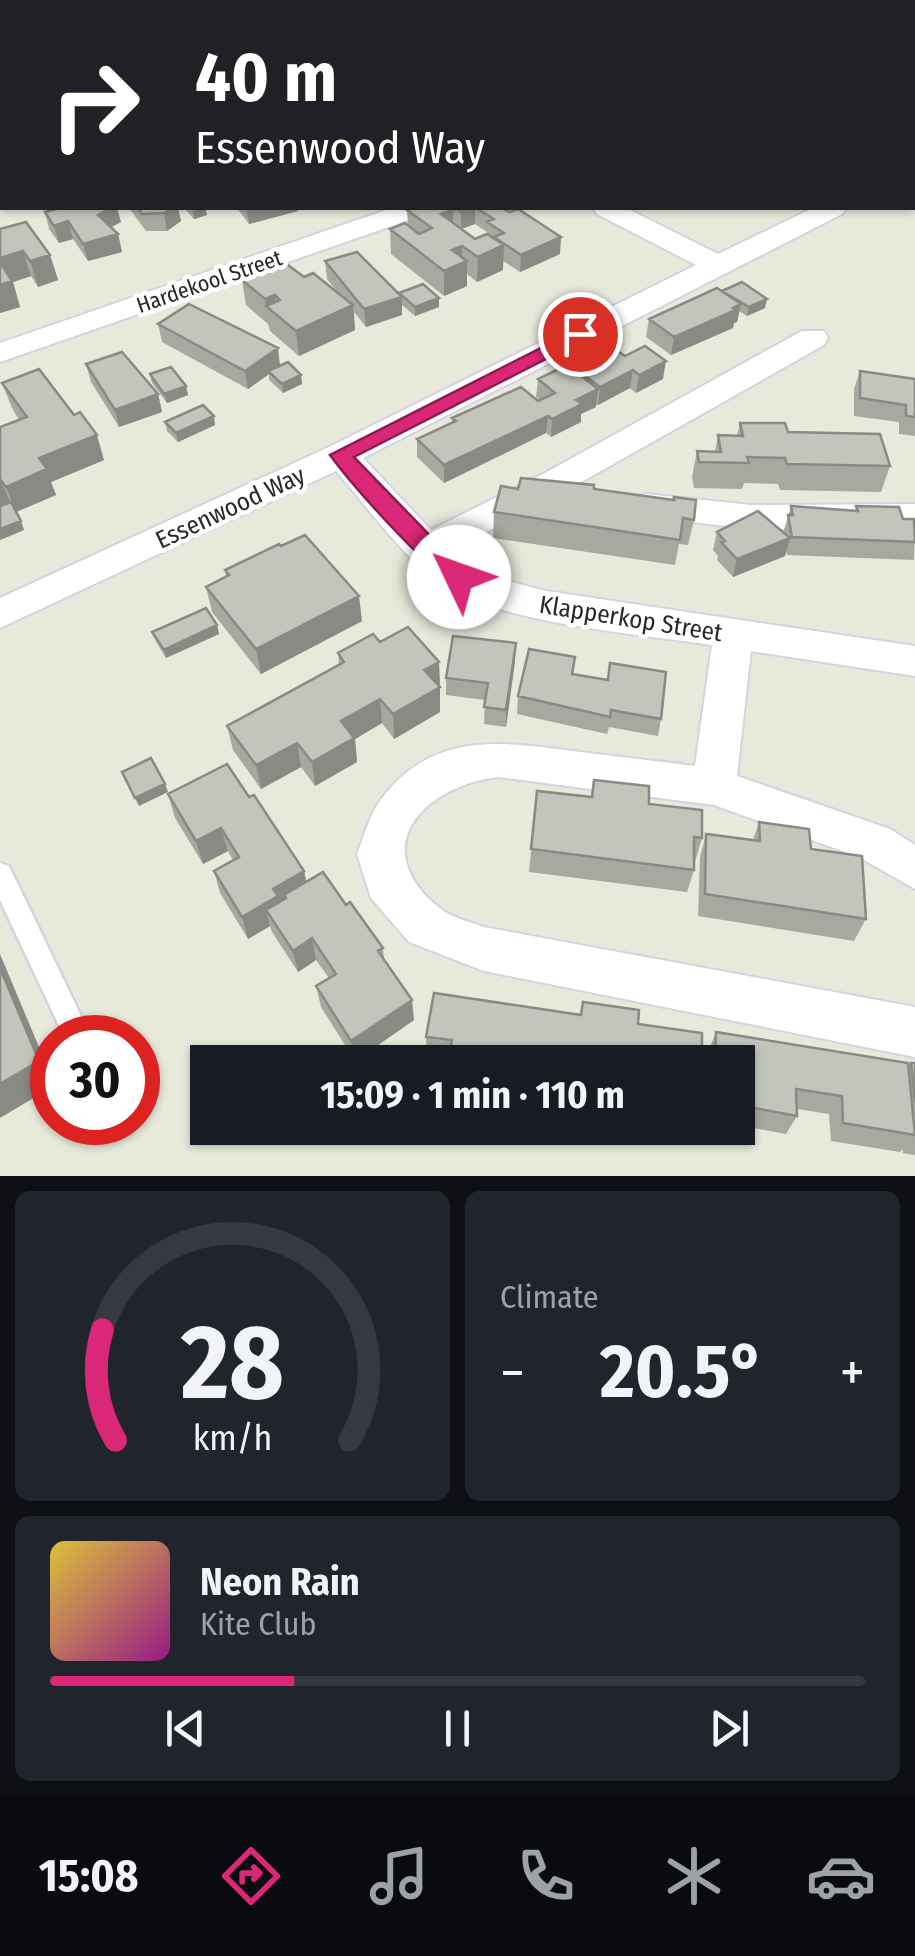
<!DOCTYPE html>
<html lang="en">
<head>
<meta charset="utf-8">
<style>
	body { margin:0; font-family:"Fira Sans Condensed",sans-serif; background:#20242c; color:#f1f3f6; height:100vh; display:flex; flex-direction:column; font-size:38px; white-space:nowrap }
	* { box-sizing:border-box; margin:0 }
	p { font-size:32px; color:#9ea1a6 }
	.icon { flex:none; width:55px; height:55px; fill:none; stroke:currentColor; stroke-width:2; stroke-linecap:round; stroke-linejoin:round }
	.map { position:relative; height:1176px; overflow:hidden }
	.details { display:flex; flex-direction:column; gap:15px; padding:15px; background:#0d0f14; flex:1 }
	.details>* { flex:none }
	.top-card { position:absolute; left:0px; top:0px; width:915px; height:210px; box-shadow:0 2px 8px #0004; background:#202124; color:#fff; overflow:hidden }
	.speed { position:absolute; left:30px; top:1015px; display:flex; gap:20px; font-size:50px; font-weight:700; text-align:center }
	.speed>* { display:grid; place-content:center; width:130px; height:130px; border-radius:50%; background:#171b24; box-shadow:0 2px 8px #0004; line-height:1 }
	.speed .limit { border:15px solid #d22; background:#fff; color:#111 }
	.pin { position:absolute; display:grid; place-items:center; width:85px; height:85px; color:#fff; margin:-42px; border:5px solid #fff; border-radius:50%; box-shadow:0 2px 10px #0007 }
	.me { position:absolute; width:110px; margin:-55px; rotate:312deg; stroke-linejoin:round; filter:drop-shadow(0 0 8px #0008) }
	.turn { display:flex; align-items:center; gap:35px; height:210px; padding:0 30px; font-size:45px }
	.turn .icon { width:130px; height:130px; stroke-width:2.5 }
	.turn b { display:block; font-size:70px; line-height:85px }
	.big { font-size:75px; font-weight:700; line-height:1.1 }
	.details .tile { flex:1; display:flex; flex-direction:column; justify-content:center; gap:15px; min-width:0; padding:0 35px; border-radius:15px; background:#20242c }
	.details .dial { align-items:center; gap:0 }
	.dial svg { height:260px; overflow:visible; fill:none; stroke:#363941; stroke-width:7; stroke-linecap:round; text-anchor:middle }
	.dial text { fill:#f1f3f6; stroke:none }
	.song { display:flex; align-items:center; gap:30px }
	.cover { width:120px; height:120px; border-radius:15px; background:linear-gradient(135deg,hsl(50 70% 55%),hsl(310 70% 35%)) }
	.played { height:10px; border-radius:5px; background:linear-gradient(90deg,#db2777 30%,#363941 30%) }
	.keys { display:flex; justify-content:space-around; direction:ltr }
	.heat { display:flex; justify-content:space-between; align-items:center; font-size:55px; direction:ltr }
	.details .tiles { flex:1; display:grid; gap:15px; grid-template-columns:1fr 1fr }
	.tile:last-child { grid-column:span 2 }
	.trip { position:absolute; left:190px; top:1045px; width:565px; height:100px; border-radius:0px; background:#171b24; box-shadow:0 2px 8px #0004; font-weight:700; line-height:100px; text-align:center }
	.tabs { display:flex; height:160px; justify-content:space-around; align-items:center; background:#090b0e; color:#9ea1a6 }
	.tabs .icon { width:70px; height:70px }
	.tabs .on { color:#db2777 }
	.tabs b { font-size:45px; color:#f1f3f6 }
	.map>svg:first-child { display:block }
</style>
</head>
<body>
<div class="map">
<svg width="915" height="1176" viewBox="0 0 915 1176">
	<rect width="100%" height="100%" fill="#e7e9db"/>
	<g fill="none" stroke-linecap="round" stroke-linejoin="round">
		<defs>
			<path id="lane" d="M0,863L9,866L81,1016L85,1025L81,1034L73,1038L63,1034L0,900Z"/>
			<path id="street" d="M915,156V173L912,174V157Z
				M392,208H430L426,214L0,362V343Z
				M593,208H626L718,254L813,208H846L842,214L363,458L431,530L545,473L802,331H824L828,338L824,345L569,489L452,550C481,575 510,582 546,591L915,646V676L751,651L737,776L890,829L915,845V889L859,857L714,805L498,777C423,786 364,849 441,909C452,918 471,922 484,927L915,1007V1057L484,971L409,942L371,898L357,854C364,836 370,813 382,798C435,729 505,742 580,752C619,757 657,761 695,766L712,645C640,634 509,624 448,588C405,562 370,509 336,471L0,628V598L329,447L696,265L597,214Z
				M646,494L751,505L915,504V528L751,529L634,515L628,506L634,497Z"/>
		</defs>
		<!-- lane casing -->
		<use href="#lane" stroke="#d7d1e0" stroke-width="5"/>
		<!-- street casing -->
		<use href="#street" stroke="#d7d1e0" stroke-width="4"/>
		<!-- lane -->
		<use href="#lane" fill="#fff" fill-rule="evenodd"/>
		<!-- street -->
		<use href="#street" fill="#fff" fill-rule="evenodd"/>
	</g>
	<!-- wall -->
	<path fill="#a7a9a1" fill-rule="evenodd" d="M880,0H915V8L912,9V2H885Z
		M2,122V179L0,178V123Z
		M129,208H178L181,221L167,231H146Z
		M184,208H205L207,215L194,219Z
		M237,208H297L298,211L249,224Z
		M414,208H501L560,254L520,272L503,261V270L477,282L467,274V286L444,296L391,254L390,229L408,226L407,210ZM475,224L487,232V234L475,239L461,229Z
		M45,212L121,222L111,227L118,234L122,252L88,261L73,239L59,243L49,229Z
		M0,229L50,255L58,280L38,287L31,276L13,282L20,307L0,313Z
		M325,261L399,295L439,307L415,316L402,305V315L366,327L354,312L355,330L299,356L270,331L268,324L246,305L242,280L304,277L339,294L327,279Z
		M722,291L765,308L747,316L739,311L737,322L734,323L733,328L671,355L646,337L649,319Z
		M158,324L280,365L301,375L302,384L283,393L269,380V374L248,389L162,342Z
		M625,356L663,379L636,393L630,388L598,405L596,404V407L581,414V422L551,437L546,433L444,483L417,457V439L452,423V418L538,401L540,400L536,397L538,379L568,366V363Z
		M86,364L158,394L162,412L119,427L91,382Z
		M860,371L915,379V436L899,434V422L854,416V389Z
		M150,374L186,386L188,395L167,403L152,383Z
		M2,383L104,460L51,482L56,495L16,512L24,530L0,540V427L19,420L12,408Z
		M165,422L215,425L178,442L167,431Z
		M740,423L788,432L890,466L881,492L780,490L778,484L744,483L742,489L694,488L692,477L697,451L715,452L718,435L737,436Z
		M518,489H594L694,520L688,545L679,544L675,565L493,538L494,512Z
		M791,506L855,511L856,506L915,523L914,560L787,555L786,551L785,556L733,577L717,560L718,556L713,550L717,532L783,533Z
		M225,570L362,621L261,674L212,612L206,587L226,577Z
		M217,625L219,634L166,658L155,640L152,632Z
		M380,642L439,662L440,712L394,739L382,723L355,739L357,762L315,786L301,767L261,789L233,750L227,726L339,665L338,653Z
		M575,657L573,674L661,719L658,736L609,727L607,734L517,714L518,696Z
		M515,661L506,727L484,724L485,700L446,695V678Z
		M594,780L649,804L702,838L695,862L694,861V870L687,892L529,872L537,791L591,797Z
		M168,794L249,797L304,871L306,881L346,905L383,948L384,959L414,1020L355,1061L321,1007L316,986L329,978L316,960L298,972L272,932L270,926L248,939L220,893L214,871L233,860L228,851L203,864L175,818Z
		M759,822L811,849L866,919L854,941L698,916L700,857L706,834L753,840Z
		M583,1002L638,1024L448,1060L427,1056L426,1037L580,1015Z
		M716,1032L908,1066L911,1063H915V1155L903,1153V1149L900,1152L831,1141L829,1114L797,1109V1116L786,1134L738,1125V1062H708V1052Z"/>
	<!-- shaded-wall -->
	<path fill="#888a83" d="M905,0H915V8L912,9V2H904Z
		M111,208H117L121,222L102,232L98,215Z
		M172,208H178L181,221L167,231L164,213Z
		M202,208H205L207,215L194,219L193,211Z
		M246,208H297L298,211L249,224Z
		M472,208H475V224L461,229V212Z
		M453,210V234L441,214Z
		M68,221L73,239L59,243L54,226Z
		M118,234L122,252L88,261L83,244Z
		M561,237L560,254L520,272L521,255Z
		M504,245L503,270L477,282L478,257Z
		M462,246V263L467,261V286L444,296V271L452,250Z
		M23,251L31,276L13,282L20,307L0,313V258Z
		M50,255L58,280L38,287L30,261Z
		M275,295L277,316L266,306L268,324L265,299Z
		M402,297V315L366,327L364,309Z
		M439,298V307L415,316V307Z
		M767,299L765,308L747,316L749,307Z
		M731,304L737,306L741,304L737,322L734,323L733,328L671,355L674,337Z
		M353,305L355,330L299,356L296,331Z
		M278,348L280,365L268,371L269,374L248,389L245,371Z
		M666,361L663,379L636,393L639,375Z
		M633,370L630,388L598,405L600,387Z
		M301,375L302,384L283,393L282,384Z
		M186,386L188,395L167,403L164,394Z
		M598,389L596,407L581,414V422L551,437L552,419L576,400Z
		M158,394L162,412L119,427L115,410Z
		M214,416L215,425L178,442L176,433Z
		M548,416L546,433L444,483V465Z
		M97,435L104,460L51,482L56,495L16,512L6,487L39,458Z
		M0,479L11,504L0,509Z
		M21,521L24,530L0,540V529Z
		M790,538L785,556L733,577L737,559Z
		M359,596L362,621L261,674L256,649Z
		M217,625L219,634L166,658L164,650Z
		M516,643L515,661L506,727V710Z
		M439,662L440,687L424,670Z
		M440,687V712L394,739L393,714Z
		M380,699L382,723L355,739L357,762L315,786L312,762L341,721Z
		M297,743L301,767L261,789L256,765Z
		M165,784L168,792L139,806L135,798Z
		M221,828L228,851L203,864L196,841Z
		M304,871L309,894L286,898L284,895L286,907L266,910L270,926L248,939L242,917L273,889Z
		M312,938L316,960L298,972L293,951Z
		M0,954L52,1078V1087L0,1118Z
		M412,1000L414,1020L355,1061L351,1041Z"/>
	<!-- building -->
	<path fill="#c2c5bb" stroke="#888a83" stroke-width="2.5" d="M244,0H301L300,2H243Z
		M2,122V160L0,159V123Z
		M61,208H111L98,215L118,234L83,244L68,221L54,226L45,212Z
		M138,208H172L164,213L142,214Z
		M414,208H450L453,210L441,214L475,239L487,234L504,245L478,257L462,246L452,250L467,261L444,271L390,229L405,223L419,234L432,228L407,210Z
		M455,208H472L461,212Z
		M476,208H501L510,212L518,209L561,237L521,255L494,237L504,233L487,222L494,219Z
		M26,222L50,255L30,261L23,251L0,258V229Z
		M357,252L402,297L364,309L325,261Z
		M0,262L12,281L0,285Z
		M284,262L304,277L313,273L353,305L296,331L266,306L280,300L275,295L265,299L242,280Z
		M742,282L767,299L749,307L722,291Z
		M423,284L439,298L415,307L399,293Z
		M717,288L741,304L733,308L736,310L674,337L649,319Z
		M189,304L278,348L245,371L158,324Z
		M608,344L625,356L645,346L666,361L639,375L633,370L600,387L568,363Z
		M122,352L158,394L115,410L86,364Z
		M288,362L301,375L282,384L268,371Z
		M567,365L598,389L576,400L582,404L552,419L548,416L444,465L417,439L456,421L452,418L521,387L538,401L555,393L538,379Z
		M171,367L186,386L164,394L150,374Z
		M39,369L74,415L80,412L97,435L39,458L47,469L6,487L0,479V427L27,417L2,383Z
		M860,371L915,379V417L906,416V405L860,398Z
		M203,405L214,416L176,433L165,422Z
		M740,423H785L788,432L880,434L890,466L787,464L785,458L747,457L749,463L699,462L697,451L721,452L718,435L743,436Z
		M521,478L594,485V489L674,500V497L696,500L694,520L683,518L680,540L494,512L501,486L518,489Z
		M11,502L21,521L0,529V506Z
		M791,506L858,511L856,506L899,507L903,519H914L915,542L792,537L788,515H793Z
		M758,511L790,538L737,559L721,542L725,541L717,532Z
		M305,535L359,596L256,649L206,587L229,575L225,570L279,544L281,546Z
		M206,608L217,625L164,650L152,632Z
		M408,627L439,662L424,670L440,687L393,714L380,699L341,721L354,738L312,762L297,743L256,765L227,726L344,662L338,653L373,634L380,642Z
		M453,636L516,643L506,710L484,707L488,683L446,678Z
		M529,649L575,657L572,674L608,680L610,663L666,672L661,719L611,710L610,717L518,696Z
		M151,758L165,784L135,798L122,772Z
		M227,764L249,797L254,795L304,871L273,889L278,896L242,917L214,871L239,857L221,828L196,841L168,794Z
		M594,780L649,786V804L702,810V838L694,837V870L531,849L537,791L592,797Z
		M759,822L809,829L811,849L862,856L866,919L705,894L706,834L760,841Z
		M323,872L346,905L350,902L383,948L378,951L412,1000L351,1041L316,986L336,974L312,938L293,951L266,910L286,898L284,895Z
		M0,968L39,1061L0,1084Z
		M434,993L581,1015L583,1002L639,1010L638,1024L702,1033V1062H448L452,1040L426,1037Z
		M716,1032L908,1063L915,1135L843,1123L842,1096L796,1089L797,1116L738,1105V1062H715Z
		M911,1063H915V1102Z"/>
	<!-- route -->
	<path fill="#db2777" stroke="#8e194d" stroke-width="2.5" d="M580,328L587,330V338L354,457L470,577L459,585C432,577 349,481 330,455Z"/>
	<g text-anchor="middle" stroke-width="9" stroke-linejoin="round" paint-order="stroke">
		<!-- far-street labels -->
		<g font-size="22" fill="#282828" stroke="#fff">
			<text transform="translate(209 281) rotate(-19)" y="8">Hardekool Street</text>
		</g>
		<!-- street labels -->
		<g font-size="25" fill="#282828" stroke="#fff">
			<text transform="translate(230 507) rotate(-25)" y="9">Essenwood Way</text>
			<text transform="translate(631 618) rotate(9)" y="9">Klapperkop Street</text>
		</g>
	</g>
</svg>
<div class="speed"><div class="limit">30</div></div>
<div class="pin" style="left:580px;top:334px;background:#d93025"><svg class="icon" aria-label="arrive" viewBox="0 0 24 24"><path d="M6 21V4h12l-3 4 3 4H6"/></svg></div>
<svg class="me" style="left:459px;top:577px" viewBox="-20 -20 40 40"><circle r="19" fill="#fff"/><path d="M0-13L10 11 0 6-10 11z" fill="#db2777"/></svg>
<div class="trip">15:09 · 1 min · 110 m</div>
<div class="top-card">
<div class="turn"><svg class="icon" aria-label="right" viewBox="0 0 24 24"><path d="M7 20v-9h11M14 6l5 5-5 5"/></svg><div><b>40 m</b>Essenwood Way</div></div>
</div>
</div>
<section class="details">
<div class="tiles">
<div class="tile dial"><svg viewBox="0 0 100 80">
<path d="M14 69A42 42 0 1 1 86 69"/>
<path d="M14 69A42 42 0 0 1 10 35" stroke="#db2777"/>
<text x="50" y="56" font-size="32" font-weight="700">28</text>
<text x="50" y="72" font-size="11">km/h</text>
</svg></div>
<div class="tile"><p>Climate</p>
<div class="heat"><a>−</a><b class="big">20.5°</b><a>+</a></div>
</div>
<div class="tile">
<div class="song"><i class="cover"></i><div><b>Neon Rain</b><p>Kite Club</p></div></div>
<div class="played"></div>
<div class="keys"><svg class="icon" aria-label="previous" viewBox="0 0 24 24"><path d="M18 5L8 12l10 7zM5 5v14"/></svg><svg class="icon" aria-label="pause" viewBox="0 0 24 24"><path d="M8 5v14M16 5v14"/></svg><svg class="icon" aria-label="next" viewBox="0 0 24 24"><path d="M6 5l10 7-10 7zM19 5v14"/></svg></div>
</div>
</div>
</section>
<nav class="tabs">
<b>15:08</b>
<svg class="icon on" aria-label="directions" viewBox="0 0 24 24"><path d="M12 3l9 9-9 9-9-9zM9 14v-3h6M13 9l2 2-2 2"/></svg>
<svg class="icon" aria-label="music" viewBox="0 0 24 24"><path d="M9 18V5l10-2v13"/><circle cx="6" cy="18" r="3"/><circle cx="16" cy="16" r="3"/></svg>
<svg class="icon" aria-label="phone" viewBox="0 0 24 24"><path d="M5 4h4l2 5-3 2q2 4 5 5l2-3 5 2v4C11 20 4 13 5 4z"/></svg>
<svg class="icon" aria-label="climate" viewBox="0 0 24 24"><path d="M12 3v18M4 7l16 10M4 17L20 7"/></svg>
<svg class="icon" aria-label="car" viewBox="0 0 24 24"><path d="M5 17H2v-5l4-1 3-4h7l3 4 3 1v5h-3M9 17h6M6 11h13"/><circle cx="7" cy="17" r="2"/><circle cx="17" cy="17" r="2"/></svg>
</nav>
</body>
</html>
